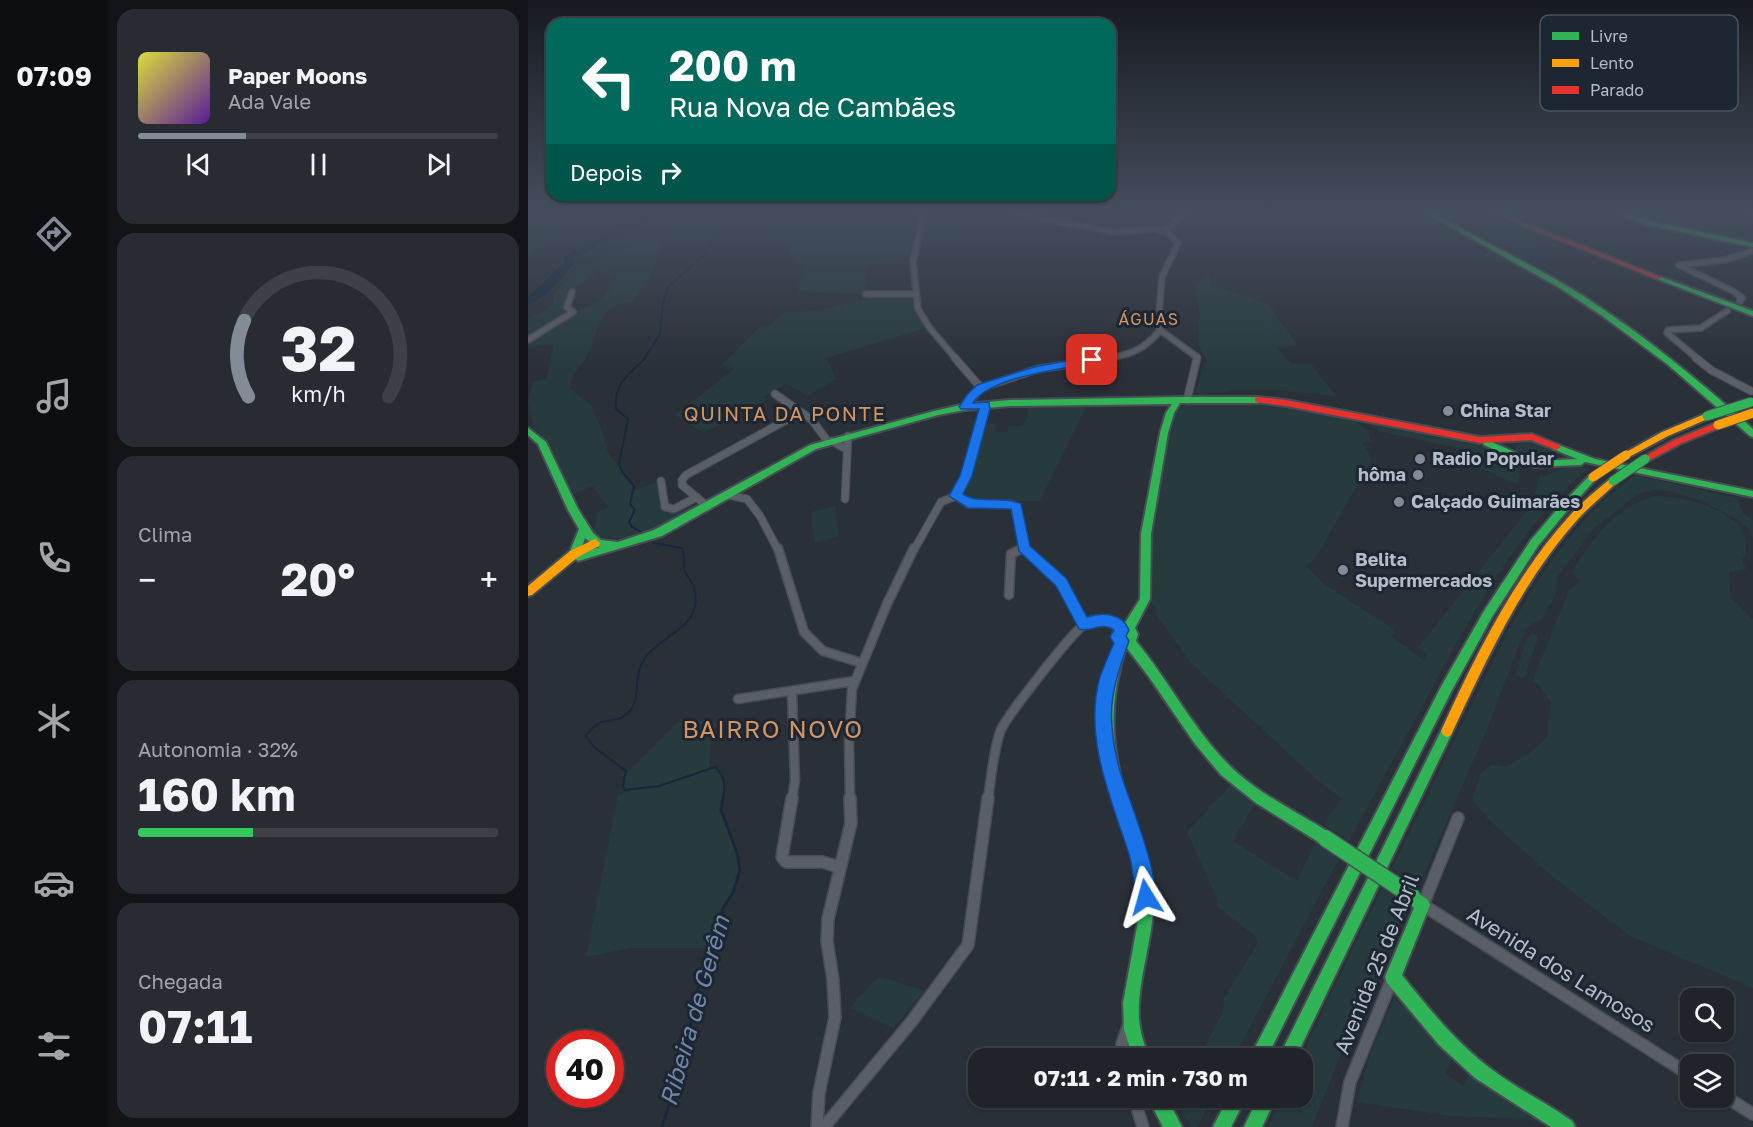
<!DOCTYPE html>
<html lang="pt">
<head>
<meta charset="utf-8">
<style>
	body { margin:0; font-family:"Golos Text",sans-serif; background:#282c32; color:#f1f3f6; height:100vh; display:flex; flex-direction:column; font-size:22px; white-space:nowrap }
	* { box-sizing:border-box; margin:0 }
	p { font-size:20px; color:#a2a4a8 }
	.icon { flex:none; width:33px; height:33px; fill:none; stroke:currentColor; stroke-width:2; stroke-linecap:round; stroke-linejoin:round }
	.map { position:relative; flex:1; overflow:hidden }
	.side { display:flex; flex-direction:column; gap:9px; padding:9px; background:#121417; width:420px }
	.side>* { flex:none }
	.top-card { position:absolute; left:18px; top:18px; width:570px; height:183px; border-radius:18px; box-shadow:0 2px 4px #0004,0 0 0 2px #3d4147; background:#00695c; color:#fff; overflow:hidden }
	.fabs { position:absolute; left:1152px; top:988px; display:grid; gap:12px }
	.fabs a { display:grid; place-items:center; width:54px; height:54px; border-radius:12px; background:#20242a; box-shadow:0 2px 4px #0004,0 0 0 2px #3d4147; font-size:30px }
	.speed { position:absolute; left:18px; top:1030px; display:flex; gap:12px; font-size:30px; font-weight:700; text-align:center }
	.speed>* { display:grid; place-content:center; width:78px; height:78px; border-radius:50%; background:#20242a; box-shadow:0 2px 4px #0004,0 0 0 2px #3d4147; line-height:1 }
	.speed .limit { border:9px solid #d22; background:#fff; color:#111 }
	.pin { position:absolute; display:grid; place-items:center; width:51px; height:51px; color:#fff; margin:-26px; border-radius:12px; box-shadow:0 3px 9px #0006 }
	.me { position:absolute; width:66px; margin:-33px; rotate:352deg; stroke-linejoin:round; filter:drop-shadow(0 0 4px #0008) }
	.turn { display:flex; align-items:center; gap:21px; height:126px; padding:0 24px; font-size:27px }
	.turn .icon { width:78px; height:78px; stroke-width:2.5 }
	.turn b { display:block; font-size:42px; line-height:51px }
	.then { display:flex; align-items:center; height:57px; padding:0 24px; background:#0003; gap:12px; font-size:22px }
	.big { font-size:45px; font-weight:700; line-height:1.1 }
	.side .card { flex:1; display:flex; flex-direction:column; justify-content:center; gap:9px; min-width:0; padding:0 21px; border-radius:18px; background:#282c32 }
	.side .dial { align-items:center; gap:0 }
	.dial svg { height:156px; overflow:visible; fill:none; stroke:#3d4147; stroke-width:7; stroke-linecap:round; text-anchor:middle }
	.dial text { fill:#f1f3f6; stroke:none }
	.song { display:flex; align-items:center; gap:18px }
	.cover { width:72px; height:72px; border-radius:9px; background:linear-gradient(135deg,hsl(60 70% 55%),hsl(270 70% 35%)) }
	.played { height:6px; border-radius:3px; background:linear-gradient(90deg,#848b96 30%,#3d4147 30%) }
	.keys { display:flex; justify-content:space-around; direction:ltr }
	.heat { display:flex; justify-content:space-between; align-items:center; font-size:33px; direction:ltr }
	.charge { height:9px; border-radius:4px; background:linear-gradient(90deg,#34c759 32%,#3d4147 0) }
	.trip { position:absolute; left:440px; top:1048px; width:345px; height:60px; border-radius:18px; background:#20242a; box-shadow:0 2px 4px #0004,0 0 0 2px #3d4147; font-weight:700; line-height:60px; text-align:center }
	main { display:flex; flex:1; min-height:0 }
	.dock { display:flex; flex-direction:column; width:108px; justify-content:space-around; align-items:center; background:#0d0e11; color:#a2a4a8 }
	.dock .icon { width:42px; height:42px }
	.dock .on { color:#848b96 }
	.dock b { font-size:27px; color:#f1f3f6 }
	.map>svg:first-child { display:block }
</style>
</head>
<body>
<main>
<nav class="dock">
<b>07:09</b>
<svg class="icon on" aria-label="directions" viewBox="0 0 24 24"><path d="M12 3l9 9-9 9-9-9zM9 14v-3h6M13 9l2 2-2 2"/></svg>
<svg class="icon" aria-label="music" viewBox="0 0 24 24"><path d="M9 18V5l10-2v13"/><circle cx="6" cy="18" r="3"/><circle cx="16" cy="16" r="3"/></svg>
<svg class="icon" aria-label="phone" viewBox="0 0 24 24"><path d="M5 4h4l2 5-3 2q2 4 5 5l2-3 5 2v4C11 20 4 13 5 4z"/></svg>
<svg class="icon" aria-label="climate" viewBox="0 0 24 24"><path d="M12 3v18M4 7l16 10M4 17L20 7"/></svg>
<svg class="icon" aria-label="car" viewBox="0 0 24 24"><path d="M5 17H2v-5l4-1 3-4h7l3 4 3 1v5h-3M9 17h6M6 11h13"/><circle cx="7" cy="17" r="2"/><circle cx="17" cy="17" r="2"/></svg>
<svg class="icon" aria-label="filters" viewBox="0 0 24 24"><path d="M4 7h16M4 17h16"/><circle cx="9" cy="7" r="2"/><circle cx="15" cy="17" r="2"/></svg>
</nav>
<section class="side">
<div class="card">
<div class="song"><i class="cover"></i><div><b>Paper Moons</b><p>Ada Vale</p></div></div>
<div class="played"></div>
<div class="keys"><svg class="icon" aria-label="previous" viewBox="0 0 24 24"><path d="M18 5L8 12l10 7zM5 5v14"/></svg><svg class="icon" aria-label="pause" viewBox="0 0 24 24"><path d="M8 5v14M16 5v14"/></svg><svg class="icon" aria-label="next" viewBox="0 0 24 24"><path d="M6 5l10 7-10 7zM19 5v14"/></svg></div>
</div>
<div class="card dial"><svg viewBox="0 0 100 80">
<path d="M14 69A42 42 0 1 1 86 69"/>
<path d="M14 69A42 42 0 0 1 12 30" stroke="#848b96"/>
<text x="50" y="56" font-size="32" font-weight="700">32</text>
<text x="50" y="72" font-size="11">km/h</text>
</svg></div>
<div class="card"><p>Clima</p>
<div class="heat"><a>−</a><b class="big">20°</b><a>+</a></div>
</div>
<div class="card"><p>Autonomia · 32%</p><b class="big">160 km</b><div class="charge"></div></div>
<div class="card"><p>Chegada</p><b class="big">07:11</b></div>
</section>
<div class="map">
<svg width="1225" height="1127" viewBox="0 0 1225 1127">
	<rect width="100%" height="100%" fill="#2a3038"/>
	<!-- green -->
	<path fill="#273a3e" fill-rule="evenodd" d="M0,213H14L19,216L4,223L1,228L23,235V239L0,256Z
		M311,213H393L386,258L337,264L338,293L388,294L390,309L401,327L299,358L308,379L280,396L258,384L235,397L238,400L175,433L147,415L206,369L194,365L234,325L242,326L253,313L286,311L337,300L338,294L269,291L275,272L270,262L261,253L265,243L311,238L300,229L250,233L227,229C252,217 290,232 311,213Z
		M396,213H422L424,230H396Z
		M926,213H958L1013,239L1003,247H988Z
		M167,222L194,225L188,232L145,235L150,228Z
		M132,238C132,265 120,282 104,302C68,305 72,332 59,356C52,369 42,373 42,389L63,405L73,428L80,452L86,462L91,464L106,490L133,481L138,514L163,504L168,508C136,527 102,548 65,534L70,512L81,508L64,486L44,495L21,444L6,428L0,402L5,382L18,379L26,344L0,347V319L19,309L25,303L24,297C34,284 46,274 61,266C69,262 75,260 81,253ZM74,270L89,273C84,294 66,307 45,312L39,307C46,284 55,281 74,270Z
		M681,274L683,285L741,304L769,345L749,348L763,363L783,364L808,396L746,390H707L666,396L678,360L670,343L672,314L667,286Z
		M701,402L762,407L827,421L839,430L844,442L835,443L844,459L789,556L778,566L796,584L867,630L863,636L896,660L899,654L890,648L1010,497L1007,495L1012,475L1017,476L1043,465L1062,467C995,521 943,615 902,692C875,742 848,791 821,841L796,824L813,798L788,779L663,663L628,615V608L622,602V530L645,415C658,398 682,403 701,402Z
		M559,405L512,501H445L437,498L455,424L468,423L466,432H479L481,426H494C499,419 502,415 498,406Z
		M839,423L963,448L976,455L989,467L992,477L988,484L948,466L949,463L942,456V451L849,431V429Z
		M994,441C1005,439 1016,443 1022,452L1021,458C1009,464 994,460 987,448Z
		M1107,475L1209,498L1215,513L1225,520V538L1220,528L1212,521L1172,500L1140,491L1126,490L1110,494L1067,527L1030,576L1027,596L1013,620L1005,623L997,630L957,734L891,885L864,868L980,631C1013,572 1051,515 1107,475Z
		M1132,496C1158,497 1216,511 1218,543C1219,550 1219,555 1214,560L1218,569L1201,572L1203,598L1225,620V988L1102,936L1025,877L963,822L944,800L953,773L963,765L978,767L1002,753L1019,737L1023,703L1010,684L1004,682L1041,590L1052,582L1044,573C1061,541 1094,499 1132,496Z
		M307,506L311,536L286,543L283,512Z
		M1005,632L1010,638L996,678L987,675L999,638Z
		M155,717L190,723L183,737L181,769L187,767L194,773L197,785L193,810L209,853L212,870L205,893L195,908L193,923L183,948H103L58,957L90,795L101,791L95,786L97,775Z
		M704,784L728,801L705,841L769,881L789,838L814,853L705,1059H670L695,1011L696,998L730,943L728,937L690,907V901L659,832Z
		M856,884L880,901L817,1043L784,1127H740L754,1098H774V1059H772Z
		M351,976L397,991L365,1028L322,1008Z
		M866,998L886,1014L925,1057L918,1073L935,1087L943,1072L1029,1127L998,1119L923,1116L829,1102L842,1055Z
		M647,1098H685L669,1127H663Z"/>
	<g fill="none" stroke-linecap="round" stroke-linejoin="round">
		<!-- stream-far2 -->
		<path stroke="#19273c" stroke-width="1.5" d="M116,359L132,334L135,301L141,286L177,254L193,226L207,213"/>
		<!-- stream-far1 -->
		<path stroke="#19273c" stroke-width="2" d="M115,533L104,527L101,522L107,510L102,504L106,486L94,472L91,464L100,419L88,409C85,383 101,375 117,358
			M125,543L154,548C157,556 155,563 157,571C159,578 166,583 167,591C175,631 126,635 113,665C106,680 113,700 100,713C86,727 74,712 58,736L66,747L98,771L95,786L97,790L131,786L187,767C198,777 197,786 195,800"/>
		<!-- stream -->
		<path stroke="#19273c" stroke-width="3" d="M134,1127L157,1054L169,991L193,923L195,908L205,893L212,870L209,853L193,810L195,798"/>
		<!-- river -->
		<path fill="#19273c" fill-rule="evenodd" d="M119,213H130L106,229L95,232L45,259L47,262C38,275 15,300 0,305V297L36,263V256L89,228L100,225Z"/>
		<defs>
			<path id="street-far3" d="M393,213L392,232L385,261L390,309L401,327L428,359
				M486,213L587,232L624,229L637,231L650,243L634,277L630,325L632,330L669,357V359
				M1223,213L1225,216
				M637,231L654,215L653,213
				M338,294H388
				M1212,301L1214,298L1205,291L1151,265L1197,260L1225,251
				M0,340L45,312L39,307L44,292
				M576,359C601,355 617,350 632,330
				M1170,359L1139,333L1140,330L1173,328L1199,311"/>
			<path id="street-far2" d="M427,358L453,388L437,407
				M1168,358L1183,370L1223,391
				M453,388L510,369L586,358
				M247,394L284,420L300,442
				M659,400L669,358
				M304,441L318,449
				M133,481L137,507L146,509L169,497
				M200,495L219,499
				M428,496L440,504H482L489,507L498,550
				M219,499L232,516L250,550
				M317,499L320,436
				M180,507L154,485V480L158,475L273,412
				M386,550L413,502L428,496L435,485L457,405
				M490,550L496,548"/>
			<path id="street-far1" d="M250,548L276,632L295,651L334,663
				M496,548L533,582L556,624
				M481,595L483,554L495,548
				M210,699L326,681
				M264,800L267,780L264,692
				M322,800L321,742L324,689L359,604L386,548
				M460,800C463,777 465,754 472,732C477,718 545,631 557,624C569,616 587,619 594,630"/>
			<path id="street" d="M264,798L254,857L258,862H294L311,867
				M930,818L895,905L1162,1075
				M596,1059L594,1044L601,1024
				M1196,1096L1225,1114
				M606,1098L615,1127
				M289,1127L291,1093L307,1017L305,980L299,941L300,919L323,823L322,798
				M296,1127L384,1021L440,945L460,798
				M814,1127L822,1082L864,979"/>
			<path id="fast" d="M898,213H905C955,242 1008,266 1057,297C1117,336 1172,381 1225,429V437L1222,436L1139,364L1073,315L1032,288Z
				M1088,213H1097L1122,221L1225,243V247L1120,225Z
				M1129,277H1133L1225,311V316L1129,279Z
				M650,397H730L734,400L730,403H652L646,413L640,433L623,534L622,599L607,628L610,634L608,641C641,681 665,729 702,766C731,795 769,811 802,833L804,838L802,843L797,845L792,843L728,803L693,775L667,744L621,677L598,647C577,712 585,758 605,822C612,843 623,864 625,887C629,932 609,975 611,1019C612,1033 617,1046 621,1059H605L596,1029L595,1003L610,921L611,888L606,863L592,823L579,775L573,732L575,689L588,643L585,633L589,626L597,623L612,599L613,534L632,433L638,413L644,404L482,406L437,410L410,415L288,449L134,536L50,561L41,554L51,529L40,510L10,444L0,435V428L18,442L50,509L65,533L73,540L90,542L126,530L282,445L406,411L437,404L482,400ZM57,538L66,546L72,547L52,553Z
				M959,440L1007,461L1049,459L1025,449L1023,447L1025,445L1028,444L1067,459L1225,491V497L1057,462L1053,465L1006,467L956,445L955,443Z
				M1065,474L1068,475L1070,477L1068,479L1038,512L1010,546L964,617L923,692L738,1059H721L914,685L956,611L1003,540L1031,507L1062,475Z
				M919,725L923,727L925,731L923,735L767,1059H750L915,727Z
				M884,889L900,900L902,905L874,975C902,1010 930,1045 966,1071C991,1090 1019,1103 1044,1121L1047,1127H1023L947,1078L911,1045L859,983L857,977L886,908L879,901L877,896L879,891Z
				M620,1098H639L654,1127H635Z
				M700,1098H718L703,1127H685Z
				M730,1098H748L734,1127H716Z"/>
			<path id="slow" d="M1179,413L1182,414V418L1140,436L1101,457L1098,458L1093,455L1134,432Z
				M1085,478L1088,479L1090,481L1088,483C1076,495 1063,505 1051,518C994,581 959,659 923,735L919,737L915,735L913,731C948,654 987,575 1044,513C1056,500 1069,490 1082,479Z
				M67,539L72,543L71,546L50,557L4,595L0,596V586L42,551Z"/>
			<path id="jam" d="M964,213H972L1134,278L1129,279Z
				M730,397L758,400L952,437L1004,434L1031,445L1033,447L1028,450L1003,440L952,443L758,406L727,402V398Z
				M1190,422L1193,423V427L1152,444L1120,461L1117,462L1112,459L1146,440Z"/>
		</defs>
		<!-- street-far3 casing -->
		<use href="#street-far3" stroke="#484c55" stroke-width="8"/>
		<!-- street-far2 casing -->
		<use href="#street-far2" stroke="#484c55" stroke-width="9"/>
		<!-- street-far1 casing -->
		<use href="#street-far1" stroke="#484c55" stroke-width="11"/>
		<!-- street casing -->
		<use href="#street" stroke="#484c55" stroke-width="14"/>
		<!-- fast casing -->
		<use href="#fast" stroke="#484c55" stroke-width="4"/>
		<!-- slow casing -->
		<use href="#slow" stroke="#484c55" stroke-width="4"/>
		<!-- jam casing -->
		<use href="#jam" stroke="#484c55" stroke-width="4"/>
		<!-- street-far3 -->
		<use href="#street-far3" stroke="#5a5e66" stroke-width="5"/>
		<!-- street-far2 -->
		<use href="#street-far2" stroke="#5a5e66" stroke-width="7"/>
		<!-- street-far1 -->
		<use href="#street-far1" stroke="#5a5e66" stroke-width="8"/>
		<!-- street -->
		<use href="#street" stroke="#5a5e66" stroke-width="11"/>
		<!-- fast -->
		<use href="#fast" fill="#30b455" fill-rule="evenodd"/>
		<!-- slow -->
		<use href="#slow" fill="#ff9f0a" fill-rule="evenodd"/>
		<!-- jam -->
		<use href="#jam" fill="#e5322d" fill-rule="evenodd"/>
		<defs>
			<path id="fast-bridge-far1" d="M1179,416L1223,402
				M1085,481L1117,459"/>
			<path id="fast-bridge" d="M797,838L884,896"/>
			<path id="slow-bridge" d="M1190,425L1225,413
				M1065,477L1098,455"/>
		</defs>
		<!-- fast-bridge-far1 casing -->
		<use href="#fast-bridge-far1" stroke="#484c55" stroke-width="11" stroke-linecap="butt"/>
		<!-- fast-bridge casing -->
		<use href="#fast-bridge" stroke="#484c55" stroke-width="19" stroke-linecap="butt"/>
		<!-- slow-bridge casing -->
		<use href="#slow-bridge" stroke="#484c55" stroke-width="11" stroke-linecap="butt"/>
		<!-- fast-bridge-far1 -->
		<use href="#fast-bridge-far1" stroke="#30b455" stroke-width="9"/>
		<!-- fast-bridge -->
		<use href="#fast-bridge" stroke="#30b455" stroke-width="16"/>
		<!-- slow-bridge -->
		<use href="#slow-bridge" stroke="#ff9f0a" stroke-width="9"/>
	</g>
	<!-- sky -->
	<linearGradient id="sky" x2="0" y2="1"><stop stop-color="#171a1f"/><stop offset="0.57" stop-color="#444e5e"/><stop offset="1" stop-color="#444e5e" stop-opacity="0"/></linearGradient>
	<rect width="1225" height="371" fill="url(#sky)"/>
	<!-- route -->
	<path fill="#1a73e8" stroke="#114b97" stroke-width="1.5" d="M564,356L570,360L568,362C537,369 462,376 445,403L461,402L462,409L444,476L435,494C452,505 474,495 493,504L502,546L538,578L559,617C575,612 594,613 601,630L598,636L601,641C591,669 581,696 584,726C585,741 588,757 592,771C600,799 635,879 625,904L618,906L611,904C605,888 606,870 601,854C583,799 555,736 572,677C576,666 581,654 586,643L582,637L586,630C573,621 563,633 551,629L528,586L491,551L483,509L440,508L421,496L432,476L451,409H433L431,407L439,395L449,385L506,367Z"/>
	<!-- markers -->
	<g fill="#848b96" stroke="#1d2633" stroke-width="2">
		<circle cx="920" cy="411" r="6"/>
		<circle cx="892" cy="459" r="6"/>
		<circle cx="890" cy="475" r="6"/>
		<circle cx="871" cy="502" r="6"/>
		<circle cx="815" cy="570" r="6"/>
	</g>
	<g text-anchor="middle" stroke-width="6" stroke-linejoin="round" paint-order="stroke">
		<!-- far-neighbourhood labels -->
		<g font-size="16" letter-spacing="1.5" fill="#d59563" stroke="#1d2633">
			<text x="621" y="325">ÁGUAS</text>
		</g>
		<!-- poi labels -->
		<g font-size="18" font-weight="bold" fill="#b4bcc9" stroke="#1d2633" text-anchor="start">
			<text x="932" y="417">China Star</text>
			<text x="904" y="465">Radio Popular</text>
			<text x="878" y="481" text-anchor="end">hôma</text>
			<text x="883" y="508">Calçado Guimarães</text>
			<text x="827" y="566">Belita<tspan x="827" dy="21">Supermercados</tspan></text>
		</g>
		<!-- neighbourhood labels -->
		<g font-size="20" letter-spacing="1.5" fill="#d59563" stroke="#1d2633">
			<text x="257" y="421">QUINTA DA PONTE</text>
		</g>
		<!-- near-street labels -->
		<g font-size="21" fill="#b4bcc9" stroke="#1d2633">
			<text transform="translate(849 964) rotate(-68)" y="7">Avenida 25 de Abril</text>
			<text transform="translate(1033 970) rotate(32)" y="7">Avenida dos Lamosos</text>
		</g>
		<!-- near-neighbourhood labels -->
		<g font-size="24" letter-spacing="1.5" fill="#d59563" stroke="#1d2633">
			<text x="245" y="738">BAIRRO NOVO</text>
		</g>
		<!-- near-water labels -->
		<g font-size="24" font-style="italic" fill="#6d86a8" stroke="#1d2633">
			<text transform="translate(167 1011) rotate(-74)" y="8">Ribeira de Gerêm</text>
		</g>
	</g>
	<!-- legend -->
	<rect x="1012" y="15" width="198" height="96" rx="9" fill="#1d2633" stroke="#4a5360" stroke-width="1.5"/>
	<rect x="1024" y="32" width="27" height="8" fill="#30b455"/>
	<rect x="1024" y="59" width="27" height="8" fill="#ff9f0a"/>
	<rect x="1024" y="86" width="27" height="8" fill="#e5322d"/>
	<g font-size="16" fill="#b4bcc9">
		<text x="1062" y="42">Livre</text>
		<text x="1062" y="69">Lento</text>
		<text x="1062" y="96">Parado</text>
	</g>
</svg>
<div class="fabs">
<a><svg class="icon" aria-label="search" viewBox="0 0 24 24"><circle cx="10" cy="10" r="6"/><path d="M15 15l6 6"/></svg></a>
<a><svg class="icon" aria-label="layers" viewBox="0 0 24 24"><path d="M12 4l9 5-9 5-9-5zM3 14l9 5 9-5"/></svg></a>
</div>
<div class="speed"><div class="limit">40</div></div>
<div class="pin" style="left:564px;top:360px;background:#d93025"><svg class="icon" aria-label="arrive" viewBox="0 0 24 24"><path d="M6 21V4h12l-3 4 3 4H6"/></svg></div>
<svg class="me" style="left:618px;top:897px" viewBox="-20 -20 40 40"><path d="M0-17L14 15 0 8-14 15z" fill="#1a73e8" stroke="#fff" stroke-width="4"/></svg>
<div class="trip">07:11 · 2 min · 730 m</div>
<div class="top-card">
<div class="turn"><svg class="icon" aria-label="left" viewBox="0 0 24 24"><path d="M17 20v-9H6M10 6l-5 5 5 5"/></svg><div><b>200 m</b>Rua Nova de Cambães</div></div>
<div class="then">Depois<svg class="icon" aria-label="right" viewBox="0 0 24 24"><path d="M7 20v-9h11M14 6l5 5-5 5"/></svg></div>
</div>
</div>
</main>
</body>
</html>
